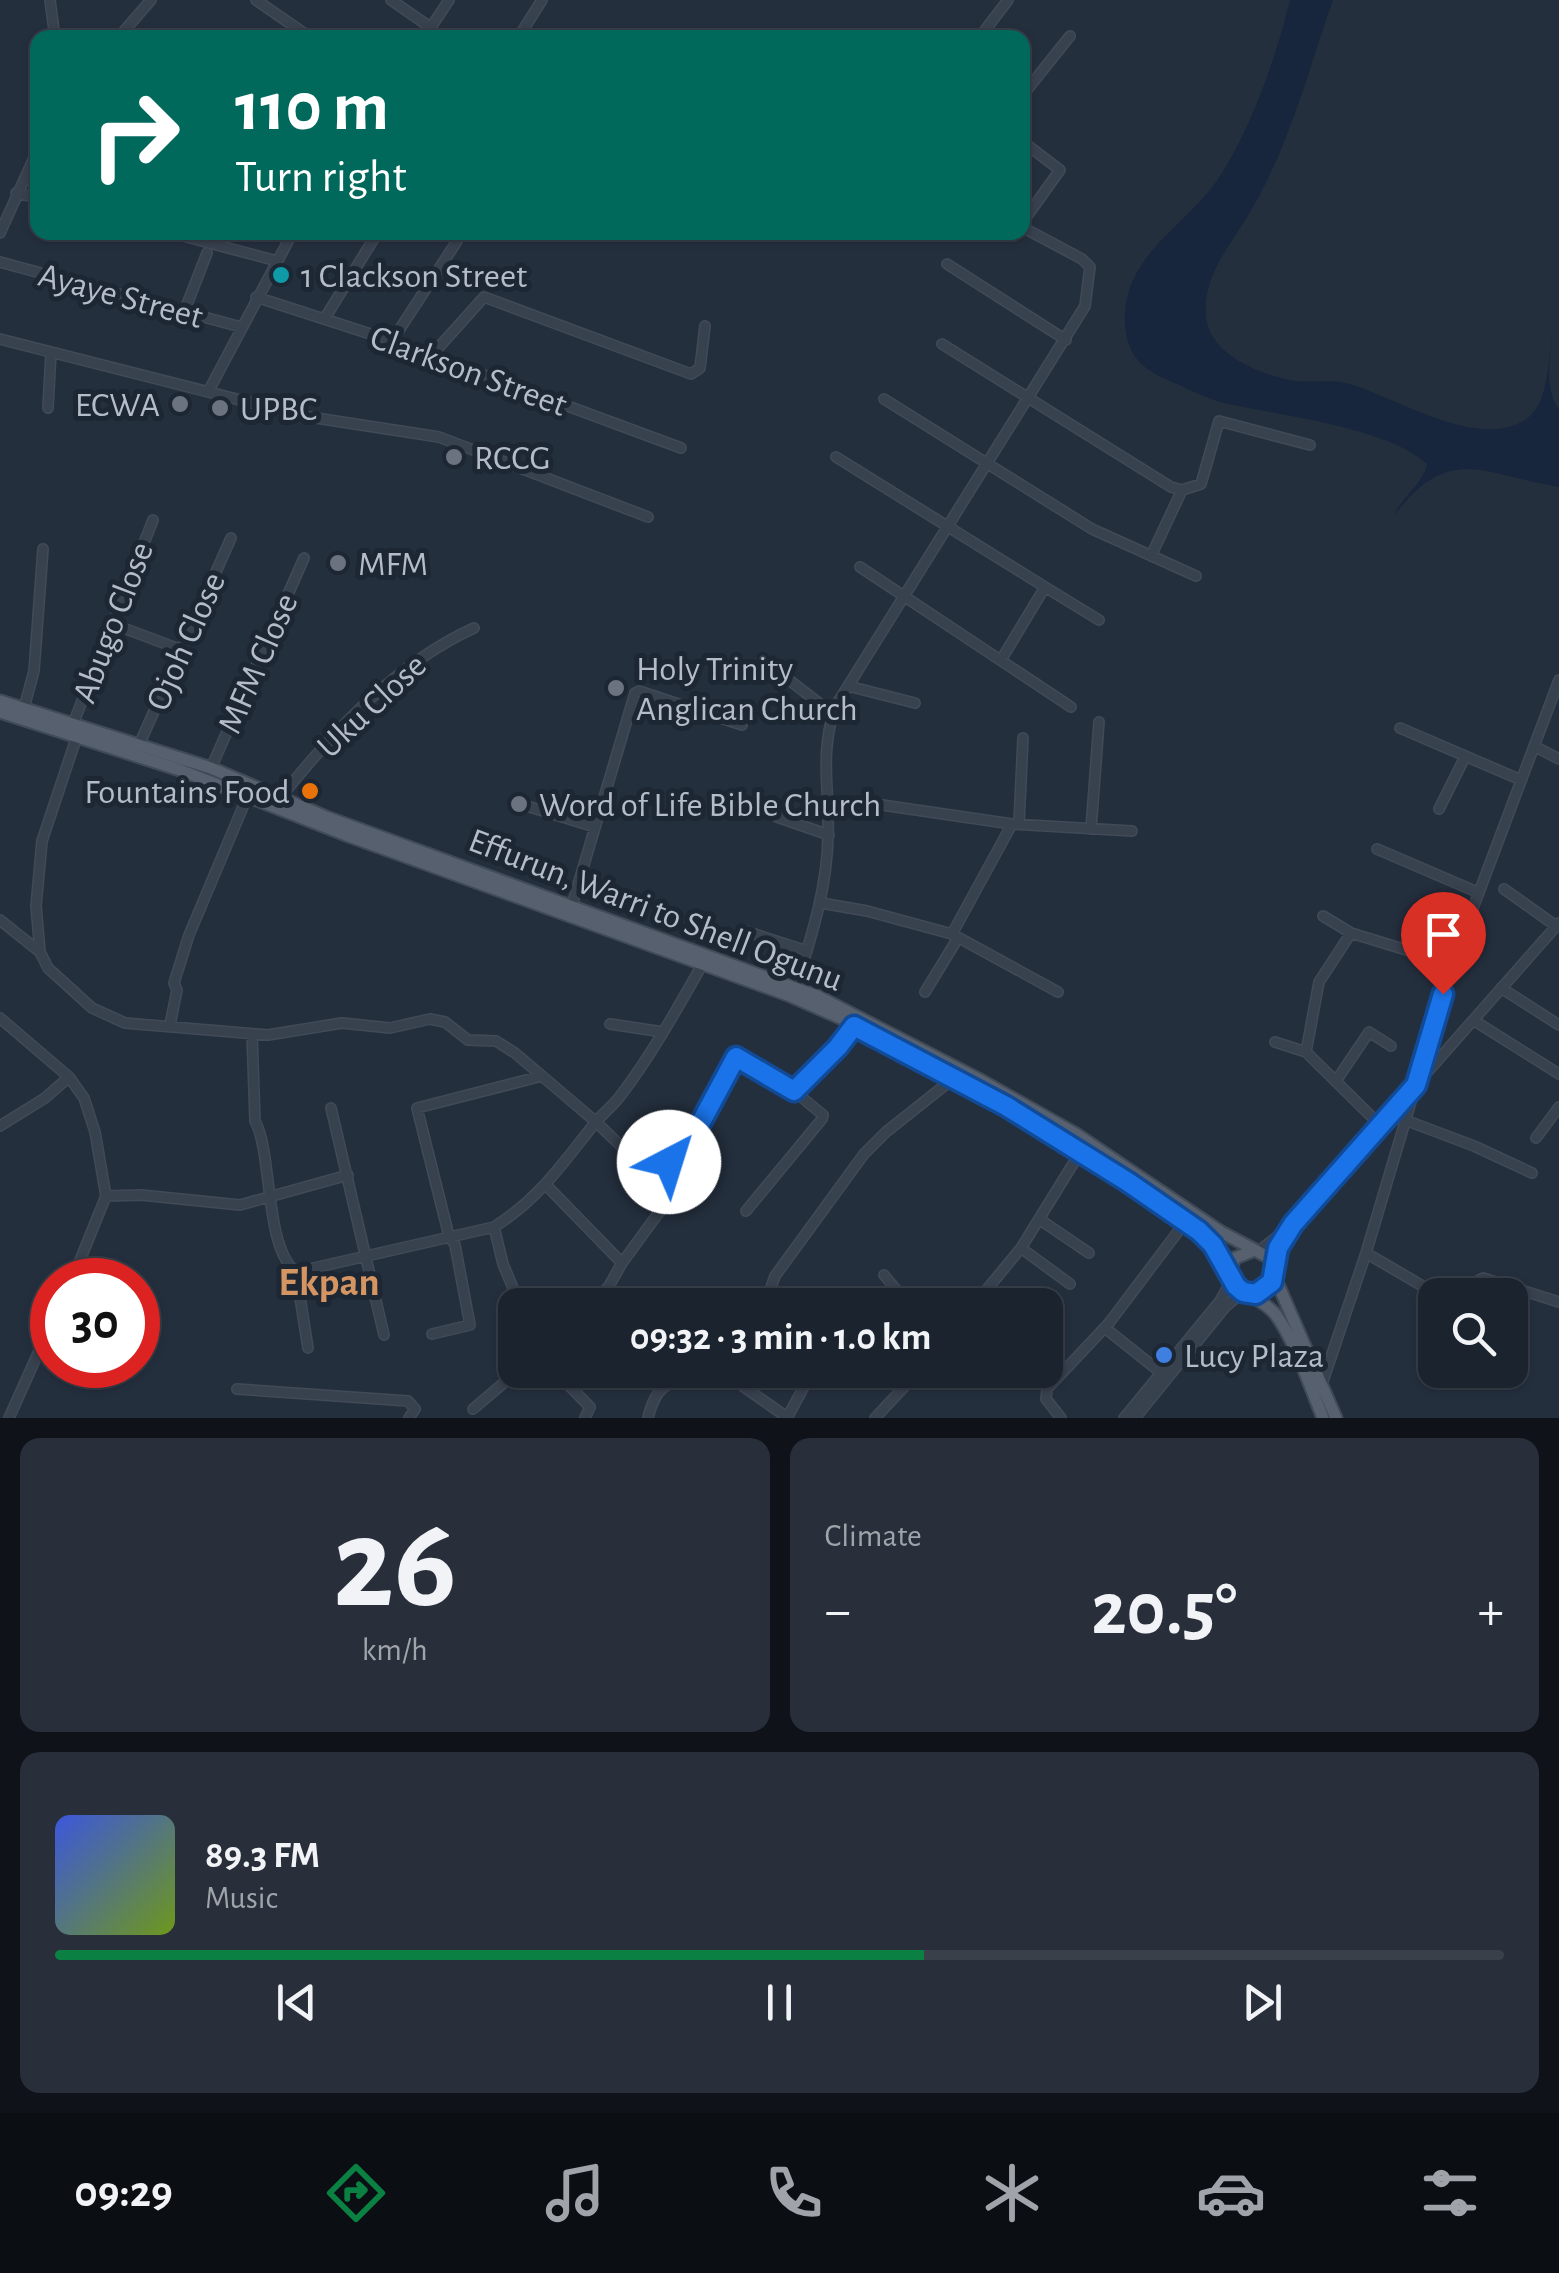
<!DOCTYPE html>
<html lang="en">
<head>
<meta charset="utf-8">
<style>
	body { margin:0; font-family:"Alegreya Sans",sans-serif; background:#282f3a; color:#f1f3f6; height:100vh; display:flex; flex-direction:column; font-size:38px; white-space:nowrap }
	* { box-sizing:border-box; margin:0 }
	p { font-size:32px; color:#a0a4aa }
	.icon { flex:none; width:55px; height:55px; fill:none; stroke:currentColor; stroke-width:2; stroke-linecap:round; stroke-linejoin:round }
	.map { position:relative; height:1418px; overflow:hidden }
	.side { display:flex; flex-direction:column; gap:20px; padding:20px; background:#0f1319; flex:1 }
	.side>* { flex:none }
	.banner { position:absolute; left:30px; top:30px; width:1000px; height:210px; border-radius:20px; box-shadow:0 2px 8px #0004,0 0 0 2px #39404a; background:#00695c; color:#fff; overflow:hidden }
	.buttons { position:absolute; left:1418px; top:1278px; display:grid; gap:20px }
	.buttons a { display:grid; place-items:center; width:110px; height:110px; border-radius:20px; background:#1b232e; box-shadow:0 2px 8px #0004,0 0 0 2px #39404a; font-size:50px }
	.speed { position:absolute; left:30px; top:1258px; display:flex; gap:20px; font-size:50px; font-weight:700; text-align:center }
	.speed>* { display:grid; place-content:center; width:130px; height:130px; border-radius:50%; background:#1b232e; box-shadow:0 2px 8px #0004,0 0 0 2px #39404a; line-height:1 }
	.speed .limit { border:15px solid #d22; background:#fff; color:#111 }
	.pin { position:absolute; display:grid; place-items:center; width:85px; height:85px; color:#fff; margin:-102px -42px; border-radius:50% 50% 50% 0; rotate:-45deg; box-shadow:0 0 10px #0007 }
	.pin .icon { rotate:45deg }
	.me { position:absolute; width:110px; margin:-55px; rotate:40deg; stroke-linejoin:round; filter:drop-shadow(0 0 8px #0008) }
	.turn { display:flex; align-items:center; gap:35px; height:210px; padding:0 40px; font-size:45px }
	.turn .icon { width:130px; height:130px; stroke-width:2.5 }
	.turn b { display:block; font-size:70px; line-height:85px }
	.big { font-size:75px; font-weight:700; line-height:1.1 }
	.side .widget { flex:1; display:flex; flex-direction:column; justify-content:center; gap:15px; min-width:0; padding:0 35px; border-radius:20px; background:#282f3a }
	.side .dial { align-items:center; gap:0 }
	.dial b { font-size:130px; line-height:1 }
	.song { display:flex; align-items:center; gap:30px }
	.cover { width:120px; height:120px; border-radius:15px; background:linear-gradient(135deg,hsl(230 70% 55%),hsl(80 70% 35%)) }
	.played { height:10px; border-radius:5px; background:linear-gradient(90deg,#0b8043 60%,#39404a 60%) }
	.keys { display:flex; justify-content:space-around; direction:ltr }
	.heat { display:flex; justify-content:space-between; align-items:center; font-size:55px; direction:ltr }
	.side .tiles { flex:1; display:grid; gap:20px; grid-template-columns:1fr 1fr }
	.widget:last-child { grid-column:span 2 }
	.trip { position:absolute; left:498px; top:1288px; width:565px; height:100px; border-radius:20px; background:#1b232e; box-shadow:0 2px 8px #0004,0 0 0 2px #39404a; font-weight:700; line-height:100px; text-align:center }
	.menu { display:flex; height:160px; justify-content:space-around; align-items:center; background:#0b0e12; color:#a0a4aa }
	.menu .icon { width:70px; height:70px }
	.menu .on { color:#0b8043 }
	.menu b { font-size:45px; color:#f1f3f6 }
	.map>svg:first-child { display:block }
</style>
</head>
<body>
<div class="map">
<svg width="1559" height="1418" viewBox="0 0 1559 1418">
	<rect width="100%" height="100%" fill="#242f3e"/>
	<!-- water -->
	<path fill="#17263c" d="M1290,0H1333C1306,77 1287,156 1242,225C1224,254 1203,280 1206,315C1208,353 1256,373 1290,380C1310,384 1331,378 1350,384C1397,398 1477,450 1525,420C1549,405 1548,360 1552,335C1550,360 1544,388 1559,410V487C1483,475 1449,442 1393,517C1402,497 1424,482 1427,464C1388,427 1277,415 1224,403C1205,398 1186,388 1168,380C1141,369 1127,354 1125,325C1121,255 1186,228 1220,176C1253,124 1275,60 1290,0Z"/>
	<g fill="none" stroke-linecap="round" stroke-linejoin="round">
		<defs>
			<path id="minor" d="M50,0L55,38
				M256,0L311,38
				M391,0L430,27
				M118,38L151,0
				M424,38L449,0
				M518,38L542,0
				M979,38L1008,0
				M1022,96L1070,36
				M1022,141L1060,170L1022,223
				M16,193L38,198
				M168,232L277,261
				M0,233L38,149
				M0,262L241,327
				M947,264L1066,340
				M256,297L392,341L681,448
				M184,312L207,253
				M325,318L378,232
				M0,339L303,416L439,437L648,517
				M392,341L457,241L456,232
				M942,344L1171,487L1182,490L1201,484L1219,421L1310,445
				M431,356L484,297L691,374L700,368L705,326
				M208,392L293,232
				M884,399L1092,529L1196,576
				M48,408L51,352
				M836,457L1045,587L1001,660
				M1151,556L1182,490
				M860,567L1071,707
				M1045,587L1099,620
				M110,623L182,650
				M762,659L833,714
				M848,686L915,703
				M24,708L34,671L43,549
				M73,724L153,520
				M1400,728L1521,780
				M77,736L42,841L36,906L40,952L48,968L92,1008L125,1023L268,1035L342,1023L390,1028L430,1019L445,1022L468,1040L496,1041L515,1053L596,1122L674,1197L657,1215L622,1263
				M139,745L231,538
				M1534,746L1559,759
				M211,768L304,558
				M280,798C334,731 395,664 474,628
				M826,802L882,805L1012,824L1132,831
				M530,807L595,827
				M1439,809L1465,757
				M777,817L829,835
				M1019,823L1023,738
				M1091,829L1099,722
				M1377,849L1477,892
				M1504,889L1556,926
				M821,903L867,911L952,934L1058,992
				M572,905L635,693L639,691L742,725
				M1323,916L1351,933L1452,964
				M0,920L40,952
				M745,931L807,951
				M952,934L1012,824
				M796,987C811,937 827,889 828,837C830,786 819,758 835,707L1085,306L1090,267L1082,259L1022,227
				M1501,988L1559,1025
				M925,992L958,938
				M0,1018L69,1077L84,1098L95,1132L106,1196L72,1280
				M1473,1020L1559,1074
				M610,1024L663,1032
				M170,1025L177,990L174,983L189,935L248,795
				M252,1034L255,1121C273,1154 264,1247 296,1272L308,1348
				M1275,1042L1306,1052L1381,1126
				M1306,1052L1319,982L1351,933
				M1336,1081L1369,1032L1391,1046
				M331,1108L384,1335
				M1405,1120L1474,1146L1532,1173
				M0,1126L45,1098L69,1077
				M1536,1138L1559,1107
				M653,1175L692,1139L736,1057L794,1091
				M546,1185L622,1263L609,1286L592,1305
				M106,1196L141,1195L240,1205L348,1175
				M746,1211L822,1119L823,1115L794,1091L838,1047L854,1026
				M1039,1219L1089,1253
				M494,1227L503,1264L520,1305
				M1021,1248L1070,1284
				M1259,1251L1293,1224L1559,923
				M1366,1253L1438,1295
				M296,1272L494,1227C539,1199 562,1164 595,1123C603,1113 613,1106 621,1095C652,1054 677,1009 702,965
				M884,1275L909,1305
				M1469,1295L1479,1280L1483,1278L1559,1302
				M765,1305L775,1276L864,1154L886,1132L954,1078
				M974,1305L1021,1248L1081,1151
				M1105,1328L1159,1371
				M432,1334L470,1325L455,1245L449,1236L417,1108L542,1076
				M554,1370L590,1407L585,1418
				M720,1370L788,1418
				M1322,1384L1366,1253L1452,964L1559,680
				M237,1389L408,1401L415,1409L409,1418
				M473,1409L519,1370
				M9,1418L52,1322
				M648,1418C661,1363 691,1391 715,1370
				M787,1418L813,1370
				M875,1418L920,1370
				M1061,1418L1046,1399L1047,1389L1109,1323L1186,1221
				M1124,1418L1220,1301L1232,1279
				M1135,1418L1226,1306L1243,1292"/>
			<path id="major" d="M0,701L211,768L326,817L817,996L982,1081L1076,1134L1221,1232L1255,1250
				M0,712L180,770L346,835L788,995L845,1020L1056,1135L1199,1231L1230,1271
				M1274,1275L1336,1418
				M1250,1294L1263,1291L1274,1275L1271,1259L1255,1250L1235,1258C1218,1290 1261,1294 1276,1315C1294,1339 1311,1389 1323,1418"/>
		</defs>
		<!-- minor casing -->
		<use href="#minor" stroke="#414a57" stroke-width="12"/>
		<!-- major casing -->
		<use href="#major" stroke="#414a57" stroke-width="15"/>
		<!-- minor -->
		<use href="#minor" stroke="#38414e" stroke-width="9"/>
		<!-- major -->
		<use href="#major" stroke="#56606e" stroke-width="11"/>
	</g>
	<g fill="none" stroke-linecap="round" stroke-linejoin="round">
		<defs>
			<path id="route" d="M669,1162L692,1139L736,1057L794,1091L838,1047L854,1026L1006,1106L1128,1182L1199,1231L1213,1245L1236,1286L1243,1292L1256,1294L1272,1282L1278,1248L1293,1224L1416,1085L1443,994"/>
		</defs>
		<!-- route casing -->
		<use href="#route" stroke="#114b97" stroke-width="25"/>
		<!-- route -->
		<use href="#route" stroke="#1a73e8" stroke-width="18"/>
	</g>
	<!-- markers -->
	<circle fill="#0f9aa8" stroke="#1d2633" stroke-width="4" cx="281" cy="275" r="10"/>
	<g fill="#6b7280" stroke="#1d2633" stroke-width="4">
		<circle cx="180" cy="404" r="10"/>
		<circle cx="220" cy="408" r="10"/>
		<circle cx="454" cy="457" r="10"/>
		<circle cx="338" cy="563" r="10"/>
		<circle cx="616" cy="688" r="10"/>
		<circle cx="519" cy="804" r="10"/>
	</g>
	<circle fill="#e8710a" stroke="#1d2633" stroke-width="4" cx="310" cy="791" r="10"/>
	<circle fill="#3f7fe0" stroke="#1d2633" stroke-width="4" cx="1164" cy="1355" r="10"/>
	<g text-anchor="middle" stroke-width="10" stroke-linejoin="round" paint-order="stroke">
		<!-- poi labels -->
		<g font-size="35" fill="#b4bcc9" stroke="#1d2633" text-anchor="start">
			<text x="301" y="287">1 Clackson Street</text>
			<text x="160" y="416" text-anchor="end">ECWA</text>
			<text x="240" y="420">UPBC</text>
			<text x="474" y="469">RCCG</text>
			<text x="358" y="575">MFM</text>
			<text x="636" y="680">Holy Trinity<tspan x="636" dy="40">Anglican Church</tspan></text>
			<text x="290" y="803" text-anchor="end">Fountains Food</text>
			<text x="539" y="816">Word of Life Bible Church</text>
			<text x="1184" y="1367">Lucy Plaza</text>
		</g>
		<!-- street labels -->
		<g font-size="35" fill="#b4bcc9" stroke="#1d2633">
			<text transform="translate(121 295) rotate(15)" y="12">Ayaye Street</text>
			<text transform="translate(469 370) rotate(20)" y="12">Clarkson Street</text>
			<text transform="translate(112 622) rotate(-69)" y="12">Abugo Close</text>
			<text transform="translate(185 641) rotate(-66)" y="12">Ojoh Close</text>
			<text transform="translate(257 663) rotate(-66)" y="12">MFM Close</text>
			<text transform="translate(371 705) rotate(-43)" y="12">Uku Close</text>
			<text transform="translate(656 909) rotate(21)" y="12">Effurun, Warri to Shell Ogunu</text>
		</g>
		<!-- quarter labels -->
		<g font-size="40" font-weight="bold" fill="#d59563" stroke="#1d2633">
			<text x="329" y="1295">Ekpan</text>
		</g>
	</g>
</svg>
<div class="buttons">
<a><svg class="icon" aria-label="search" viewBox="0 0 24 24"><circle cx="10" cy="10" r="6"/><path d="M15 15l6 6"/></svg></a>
</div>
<div class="speed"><div class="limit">30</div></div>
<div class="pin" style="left:1443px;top:994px;background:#d93025"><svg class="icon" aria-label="arrive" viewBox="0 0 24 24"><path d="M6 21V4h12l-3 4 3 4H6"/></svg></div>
<svg class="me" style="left:669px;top:1162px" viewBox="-20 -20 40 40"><circle r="19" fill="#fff"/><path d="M0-13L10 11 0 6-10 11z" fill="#1a73e8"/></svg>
<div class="trip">09:32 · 3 min · 1.0 km</div>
<div class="banner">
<div class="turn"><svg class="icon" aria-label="right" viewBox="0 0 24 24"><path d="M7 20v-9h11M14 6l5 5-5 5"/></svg><div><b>110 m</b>Turn right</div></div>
</div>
</div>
<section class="side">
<div class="tiles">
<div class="widget dial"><b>26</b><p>km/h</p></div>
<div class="widget"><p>Climate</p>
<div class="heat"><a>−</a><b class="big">20.5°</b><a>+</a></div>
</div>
<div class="widget">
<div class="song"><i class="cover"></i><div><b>89.3 FM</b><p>Music</p></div></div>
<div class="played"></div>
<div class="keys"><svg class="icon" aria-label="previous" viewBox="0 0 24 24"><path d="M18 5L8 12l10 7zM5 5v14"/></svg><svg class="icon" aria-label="pause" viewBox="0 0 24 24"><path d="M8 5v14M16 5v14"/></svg><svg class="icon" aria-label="next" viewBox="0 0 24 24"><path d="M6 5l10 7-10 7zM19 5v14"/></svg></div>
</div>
</div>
</section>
<nav class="menu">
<b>09:29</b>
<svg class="icon on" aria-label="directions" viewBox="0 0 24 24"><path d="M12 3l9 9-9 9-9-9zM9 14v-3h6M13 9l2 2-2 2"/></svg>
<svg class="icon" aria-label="music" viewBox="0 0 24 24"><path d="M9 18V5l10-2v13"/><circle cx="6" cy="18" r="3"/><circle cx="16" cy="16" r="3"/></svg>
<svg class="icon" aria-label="phone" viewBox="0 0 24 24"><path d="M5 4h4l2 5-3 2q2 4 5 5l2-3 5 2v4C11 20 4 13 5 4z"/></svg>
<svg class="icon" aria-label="climate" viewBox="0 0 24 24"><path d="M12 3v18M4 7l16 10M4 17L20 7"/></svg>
<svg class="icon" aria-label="car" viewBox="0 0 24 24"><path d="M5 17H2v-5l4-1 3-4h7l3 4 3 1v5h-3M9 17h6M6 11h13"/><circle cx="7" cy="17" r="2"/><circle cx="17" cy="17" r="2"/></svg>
<svg class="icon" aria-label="filters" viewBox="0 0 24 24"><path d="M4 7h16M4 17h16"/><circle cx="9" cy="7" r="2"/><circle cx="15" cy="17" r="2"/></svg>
</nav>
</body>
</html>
